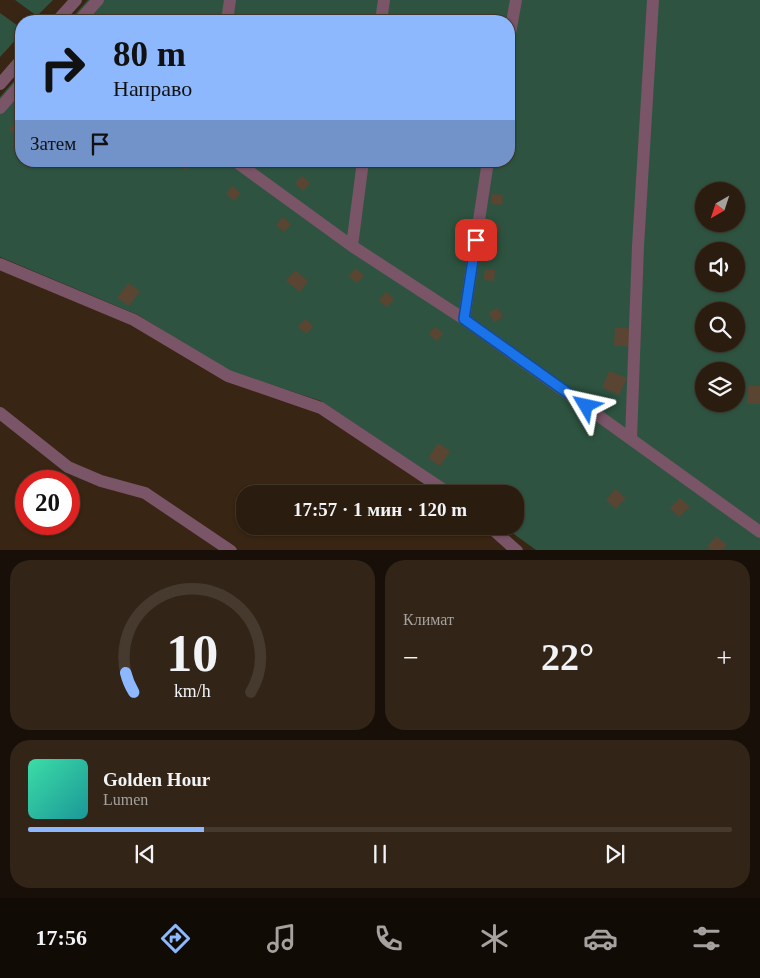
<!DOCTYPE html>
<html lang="ru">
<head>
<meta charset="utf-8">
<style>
	body { margin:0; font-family:Georgia,serif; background:#322517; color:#f1f3f6; height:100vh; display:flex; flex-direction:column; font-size:19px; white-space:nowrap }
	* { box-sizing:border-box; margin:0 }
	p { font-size:16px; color:#a5a19e }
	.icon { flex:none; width:28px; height:28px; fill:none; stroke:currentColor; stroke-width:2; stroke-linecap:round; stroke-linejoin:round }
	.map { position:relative; height:550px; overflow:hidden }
	.side { display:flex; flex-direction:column; gap:10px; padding:10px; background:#170f08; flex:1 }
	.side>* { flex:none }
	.guide { position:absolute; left:15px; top:15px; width:500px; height:152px; border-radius:20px; box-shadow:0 1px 4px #0004,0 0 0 1px #463a2e; background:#8eb8fd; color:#111; overflow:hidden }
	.needle { width:32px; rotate:219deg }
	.buttons { position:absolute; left:695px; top:182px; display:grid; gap:10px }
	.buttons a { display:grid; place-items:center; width:50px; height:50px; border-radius:50%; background:#2a1c0e; box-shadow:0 1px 4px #0004,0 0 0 1px #463a2e; font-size:25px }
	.speed { position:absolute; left:15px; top:470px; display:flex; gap:10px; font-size:25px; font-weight:700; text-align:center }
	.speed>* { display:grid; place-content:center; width:65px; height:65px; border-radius:50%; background:#2a1c0e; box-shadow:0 1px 4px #0004,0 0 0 1px #463a2e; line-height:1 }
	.speed .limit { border:8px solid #d22; background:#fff; color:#111 }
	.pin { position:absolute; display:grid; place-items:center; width:42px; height:42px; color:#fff; margin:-21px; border-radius:10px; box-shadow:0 2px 8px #0006 }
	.me { position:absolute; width:55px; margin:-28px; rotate:306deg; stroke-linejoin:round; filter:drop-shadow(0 0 4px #0008) }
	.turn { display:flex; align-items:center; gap:18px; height:105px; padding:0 15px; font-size:22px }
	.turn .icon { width:65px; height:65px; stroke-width:2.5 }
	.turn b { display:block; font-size:35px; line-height:42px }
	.then { display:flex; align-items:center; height:48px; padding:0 15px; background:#0003; gap:10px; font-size:19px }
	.big { font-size:38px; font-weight:800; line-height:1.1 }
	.side .widget { flex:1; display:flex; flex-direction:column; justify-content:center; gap:8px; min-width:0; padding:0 18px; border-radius:20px; background:#322517 }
	.side .dial { align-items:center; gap:0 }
	.dial svg { height:130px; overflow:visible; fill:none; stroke:#463a2e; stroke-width:7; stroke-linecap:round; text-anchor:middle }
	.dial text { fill:#f1f3f6; stroke:none }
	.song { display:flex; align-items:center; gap:15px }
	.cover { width:60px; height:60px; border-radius:8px; background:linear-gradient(135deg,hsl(160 70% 55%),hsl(180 70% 35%)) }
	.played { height:5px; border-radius:2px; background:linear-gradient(90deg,#8eb8fd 25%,#463a2e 25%) }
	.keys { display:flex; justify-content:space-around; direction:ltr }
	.heat { display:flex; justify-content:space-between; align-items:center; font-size:28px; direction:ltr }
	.side .tiles { flex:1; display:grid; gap:10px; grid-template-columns:1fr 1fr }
	.widget:last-child { grid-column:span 2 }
	.trip { position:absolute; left:236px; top:485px; width:288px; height:50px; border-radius:20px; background:#2a1c0e; box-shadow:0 1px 4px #0004,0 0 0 1px #463a2e; font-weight:800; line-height:50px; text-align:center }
	.tab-bar { display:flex; height:80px; justify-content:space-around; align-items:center; background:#110b06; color:#a5a19e }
	.tab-bar .icon { width:35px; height:35px }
	.tab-bar .on { color:#8eb8fd }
	.tab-bar b { font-size:22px; color:#f1f3f6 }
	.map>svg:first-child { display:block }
</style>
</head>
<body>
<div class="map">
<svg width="760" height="551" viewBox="0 0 760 551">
	<rect width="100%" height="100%" fill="#382513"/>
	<!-- green -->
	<path fill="#2e5441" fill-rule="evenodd" d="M15,0H53L37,16Z
		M88,0H760V550H536L503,526H515V494H460L321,401L227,370L138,315L0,257V97L21,73V161H509V21H69ZM704,191H736V224H704ZM704,251H736V284H704ZM704,311H736V344H704ZM704,371H736V404H704Z
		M0,13L21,28V34L0,57Z"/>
	<!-- building -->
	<path fill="#594532" d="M18,118L21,120V140L9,129Z
		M180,161H193L186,171L177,164Z
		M302,176L310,183L303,191L295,183Z
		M232,186L241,193L234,201L226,194Z
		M492,194L503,195L502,205L491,204Z
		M283,217L291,224L284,232L276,225Z
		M489,222L499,223L498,233H488Z
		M459,229L469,233L464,242L455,238Z
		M355,268L364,275L357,283L349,276Z
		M485,269L495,270L494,281L484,280Z
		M295,270L308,281L300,292L286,281Z
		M128,283L140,291L129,306L117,298Z
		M386,292L394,299L387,307L379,300Z
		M498,308L503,317L494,322L489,312Z
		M305,319L313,326L307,334L298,327Z
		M435,326L443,333L437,341L429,334Z
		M615,328H629V346H614Z
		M609,371L627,378L619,395L602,388Z
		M748,386H760V404H747Z
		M438,443L450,451L440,466L428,458Z
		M615,489L626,498L616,509L606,500Z
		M680,498L690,507L679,517L670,508Z
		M717,536L727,545L722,551H711L707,546Z"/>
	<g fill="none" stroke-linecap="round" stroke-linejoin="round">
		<!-- minor -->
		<path stroke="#7a5467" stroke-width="12" d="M57,21L76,0
			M79,21L98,0
			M227,21L230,0
			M381,21L384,0
			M509,39L516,0
			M0,84L21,60
			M0,108L21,84
			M235,161L352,246L464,319L760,532
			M352,246L363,161
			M0,264L134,320L228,376L321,408L450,494
			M464,319L488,161
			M0,413L68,467L101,481L145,493L231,551
			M631,439L638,246L653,0
			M489,526L517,551"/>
	</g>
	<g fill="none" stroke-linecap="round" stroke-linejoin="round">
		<defs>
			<path id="route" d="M476,240L464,319L586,406"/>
		</defs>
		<!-- route casing -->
		<use href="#route" stroke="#114b97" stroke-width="12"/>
		<!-- route -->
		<use href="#route" stroke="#1a73e8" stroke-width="9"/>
	</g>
</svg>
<div class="buttons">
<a><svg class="needle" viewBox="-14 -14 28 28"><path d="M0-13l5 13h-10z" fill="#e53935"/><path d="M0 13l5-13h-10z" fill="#a5a19e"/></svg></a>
<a><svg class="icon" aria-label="sound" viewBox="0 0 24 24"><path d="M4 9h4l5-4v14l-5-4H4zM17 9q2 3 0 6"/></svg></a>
<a><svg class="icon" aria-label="search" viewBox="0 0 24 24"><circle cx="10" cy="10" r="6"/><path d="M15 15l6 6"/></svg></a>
<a><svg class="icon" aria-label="layers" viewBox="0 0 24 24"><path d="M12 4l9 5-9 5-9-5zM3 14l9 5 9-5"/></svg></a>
</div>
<div class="speed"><div class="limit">20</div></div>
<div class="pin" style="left:476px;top:240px;background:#d93025"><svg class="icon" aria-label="arrive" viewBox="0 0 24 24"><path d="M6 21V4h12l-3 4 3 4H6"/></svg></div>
<svg class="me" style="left:586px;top:406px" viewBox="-20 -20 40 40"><path d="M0-17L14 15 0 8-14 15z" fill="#1a73e8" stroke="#fff" stroke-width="4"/></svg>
<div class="trip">17:57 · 1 мин · 120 m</div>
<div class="guide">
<div class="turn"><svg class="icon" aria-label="right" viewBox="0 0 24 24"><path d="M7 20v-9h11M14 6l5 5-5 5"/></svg><div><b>80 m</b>Направо</div></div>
<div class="then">Затем<svg class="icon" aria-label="arrive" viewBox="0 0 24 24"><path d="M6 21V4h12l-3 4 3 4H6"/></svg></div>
</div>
</div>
<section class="side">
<div class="tiles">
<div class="widget dial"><svg viewBox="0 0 100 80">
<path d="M14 69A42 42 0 1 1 86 69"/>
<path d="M14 69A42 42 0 0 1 9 57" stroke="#8eb8fd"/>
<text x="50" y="56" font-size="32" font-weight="700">10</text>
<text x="50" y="72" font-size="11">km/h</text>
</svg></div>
<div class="widget"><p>Климат</p>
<div class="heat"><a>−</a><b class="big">22°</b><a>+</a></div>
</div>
<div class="widget">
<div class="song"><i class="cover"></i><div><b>Golden Hour</b><p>Lumen</p></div></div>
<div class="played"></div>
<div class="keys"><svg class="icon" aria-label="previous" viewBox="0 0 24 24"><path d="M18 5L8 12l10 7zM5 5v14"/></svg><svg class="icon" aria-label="pause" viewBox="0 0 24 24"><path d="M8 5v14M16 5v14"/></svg><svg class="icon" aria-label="next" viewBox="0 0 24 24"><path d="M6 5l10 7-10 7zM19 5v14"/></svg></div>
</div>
</div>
</section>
<nav class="tab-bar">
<b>17:56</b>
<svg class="icon on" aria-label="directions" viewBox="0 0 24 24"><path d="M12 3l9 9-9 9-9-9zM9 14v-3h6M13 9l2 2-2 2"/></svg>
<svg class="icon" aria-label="music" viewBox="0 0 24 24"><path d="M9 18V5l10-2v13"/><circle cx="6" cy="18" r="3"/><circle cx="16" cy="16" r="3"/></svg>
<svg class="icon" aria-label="phone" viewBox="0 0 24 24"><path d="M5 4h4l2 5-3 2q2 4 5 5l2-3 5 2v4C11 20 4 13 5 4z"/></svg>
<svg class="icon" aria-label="climate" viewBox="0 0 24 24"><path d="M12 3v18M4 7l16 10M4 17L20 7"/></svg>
<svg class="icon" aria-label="car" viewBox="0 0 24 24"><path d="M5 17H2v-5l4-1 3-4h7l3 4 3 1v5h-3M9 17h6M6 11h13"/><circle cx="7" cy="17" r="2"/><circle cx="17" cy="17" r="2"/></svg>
<svg class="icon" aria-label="filters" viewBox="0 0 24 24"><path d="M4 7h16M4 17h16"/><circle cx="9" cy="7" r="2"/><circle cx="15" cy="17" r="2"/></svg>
</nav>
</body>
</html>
